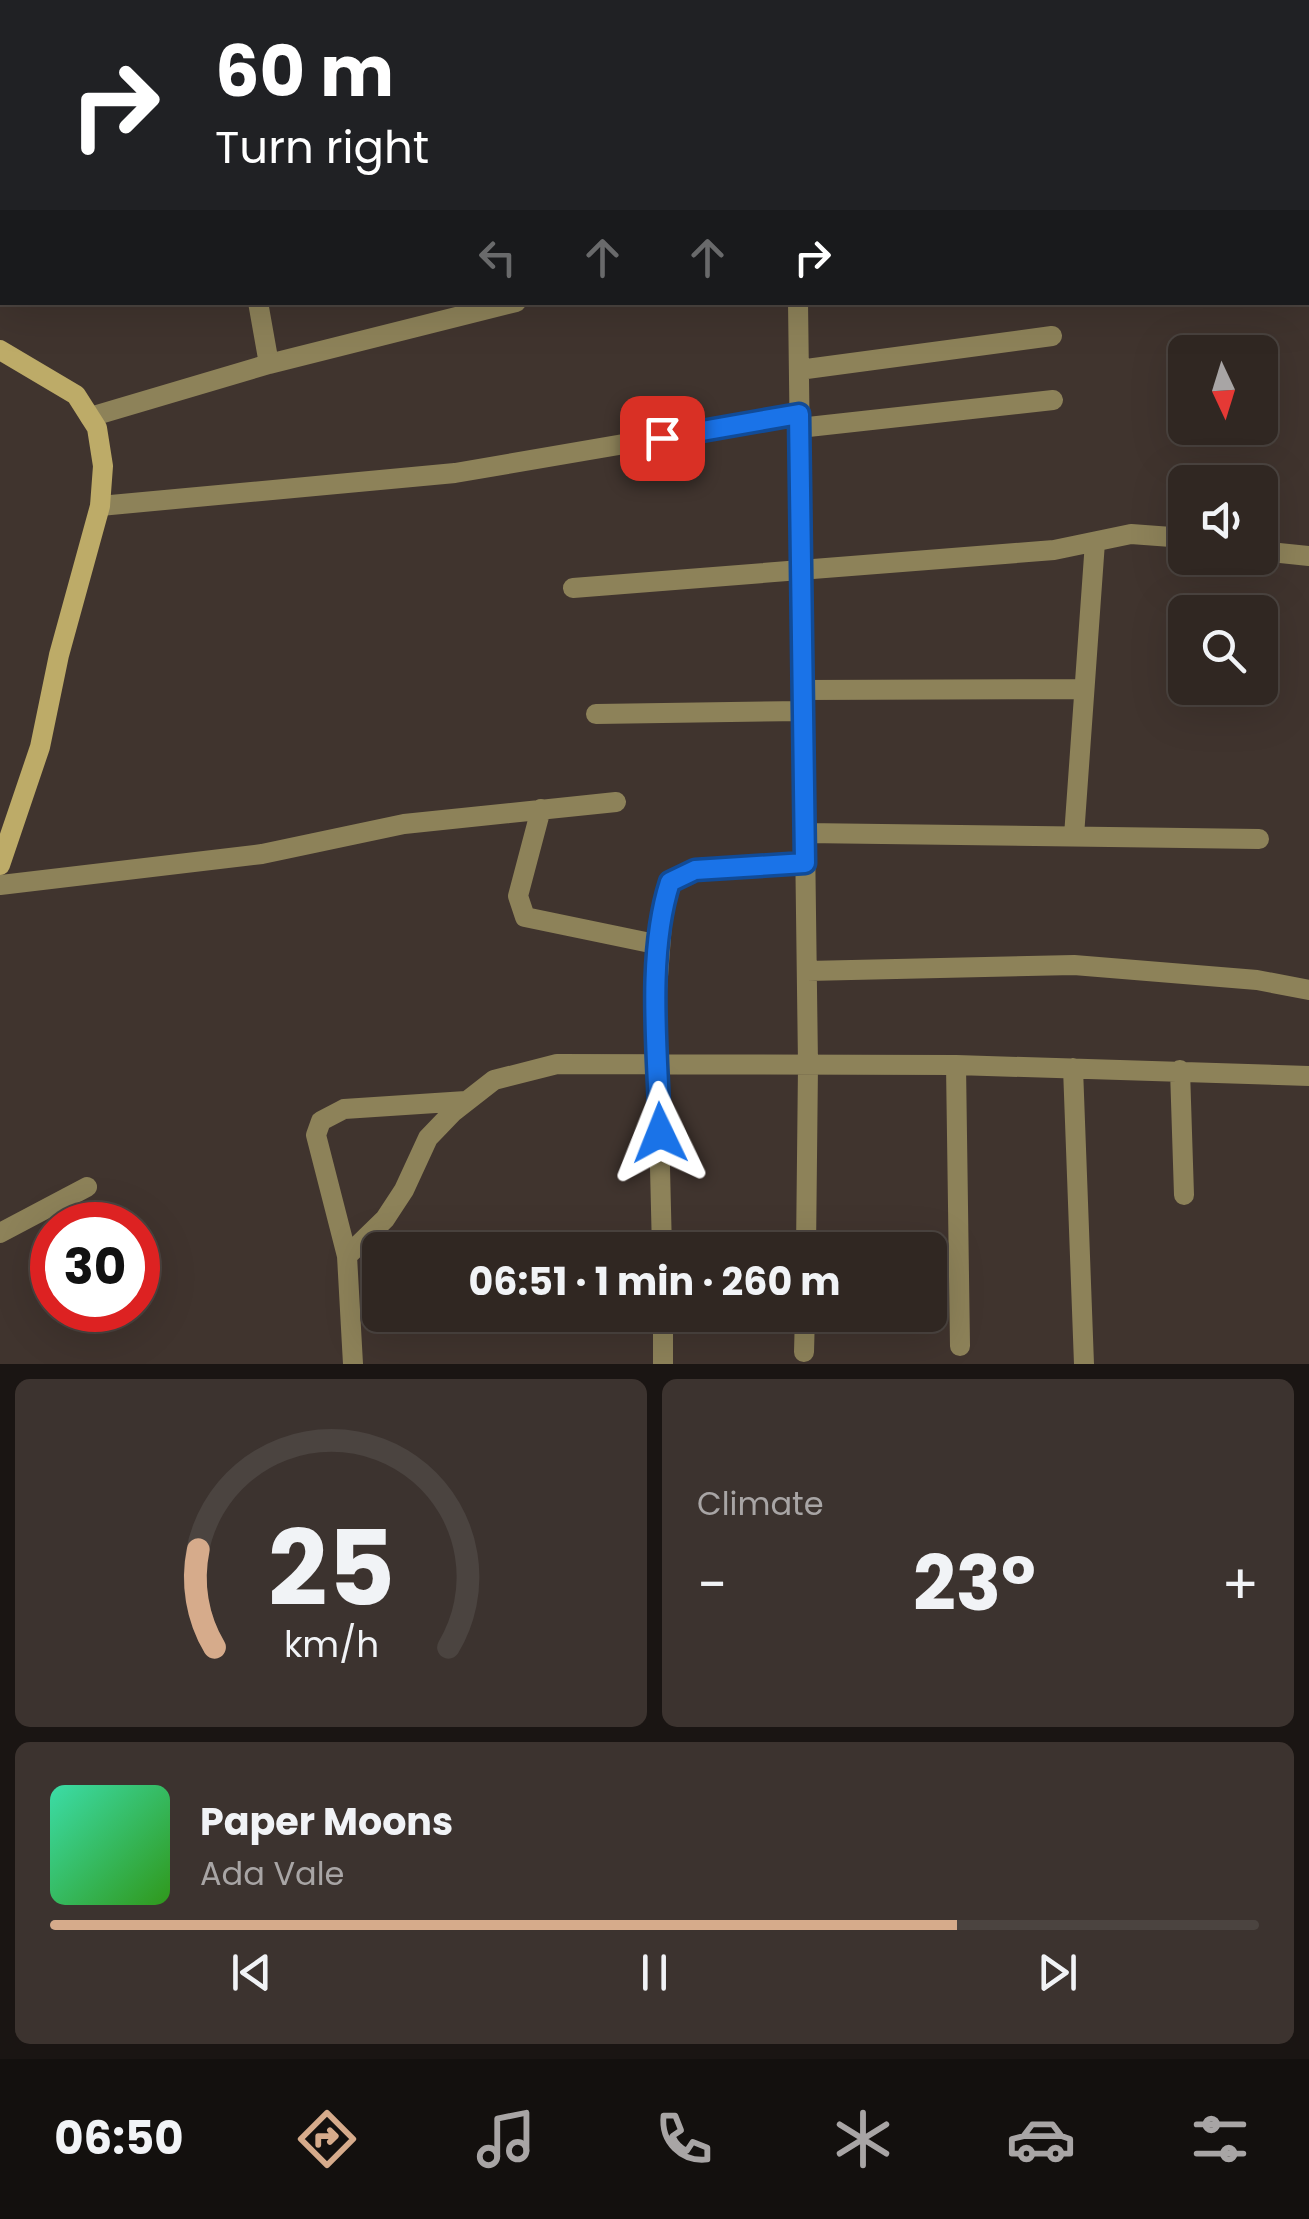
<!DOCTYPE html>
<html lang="en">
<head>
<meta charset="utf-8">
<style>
	body { margin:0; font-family:Poppins,sans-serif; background:#3c332f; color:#f1f3f6; height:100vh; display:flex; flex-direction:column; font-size:38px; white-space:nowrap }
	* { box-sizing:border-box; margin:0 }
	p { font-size:32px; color:#a8a5a5 }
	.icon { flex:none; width:55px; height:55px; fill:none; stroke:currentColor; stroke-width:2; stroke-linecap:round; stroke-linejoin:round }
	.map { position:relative; height:1364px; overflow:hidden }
	.side { display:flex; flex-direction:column; gap:15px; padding:15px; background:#1a1513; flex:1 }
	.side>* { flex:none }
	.guide { position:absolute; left:0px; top:0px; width:1310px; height:305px; box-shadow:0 10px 40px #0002,0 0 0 2px #4b4440; background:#202124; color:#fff; overflow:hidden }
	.needle { width:65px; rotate:176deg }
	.controls { position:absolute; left:1168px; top:335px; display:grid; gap:20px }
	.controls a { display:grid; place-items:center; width:110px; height:110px; border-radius:15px; background:#302722; box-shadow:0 10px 40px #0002,0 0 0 2px #4b4440; font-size:50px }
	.speed { position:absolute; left:30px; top:1202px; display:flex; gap:20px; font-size:50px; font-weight:700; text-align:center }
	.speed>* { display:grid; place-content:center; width:130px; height:130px; border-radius:50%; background:#302722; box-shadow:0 10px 40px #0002,0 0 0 2px #4b4440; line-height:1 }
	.speed .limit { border:15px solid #d22; background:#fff; color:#111 }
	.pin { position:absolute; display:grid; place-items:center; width:85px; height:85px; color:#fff; margin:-42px; border-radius:20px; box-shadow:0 5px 15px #0006 }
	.me { position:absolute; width:110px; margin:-55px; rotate:358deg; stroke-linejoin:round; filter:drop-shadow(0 0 8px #0008) }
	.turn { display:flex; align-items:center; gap:35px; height:210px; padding:0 50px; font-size:45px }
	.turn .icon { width:130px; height:130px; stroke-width:2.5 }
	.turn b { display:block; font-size:70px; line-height:85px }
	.lanes { display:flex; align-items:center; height:95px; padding:0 50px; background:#0003; justify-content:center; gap:50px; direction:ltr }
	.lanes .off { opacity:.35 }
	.big { font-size:75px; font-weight:700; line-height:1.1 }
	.side .tile { flex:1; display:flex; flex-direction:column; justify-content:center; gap:15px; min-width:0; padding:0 35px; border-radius:15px; background:#3c332f }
	.side .dial { align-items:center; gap:0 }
	.dial svg { height:260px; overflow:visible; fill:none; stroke:#4b4440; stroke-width:7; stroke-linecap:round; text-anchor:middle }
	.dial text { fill:#f1f3f6; stroke:none }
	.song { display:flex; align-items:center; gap:30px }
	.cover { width:120px; height:120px; border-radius:15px; background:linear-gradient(135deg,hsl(160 70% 55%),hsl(110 70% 35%)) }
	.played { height:10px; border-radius:5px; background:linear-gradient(90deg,#d6ab8b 75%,#4b4440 75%) }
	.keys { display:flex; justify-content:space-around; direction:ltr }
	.heat { display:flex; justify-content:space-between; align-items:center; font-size:55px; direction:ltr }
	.side .tiles { flex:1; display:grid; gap:15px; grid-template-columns:1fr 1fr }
	.tile:last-child { grid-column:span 2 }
	.trip { position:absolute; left:362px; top:1232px; width:585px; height:100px; border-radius:15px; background:#302722; box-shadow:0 10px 40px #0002,0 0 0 2px #4b4440; font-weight:700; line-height:100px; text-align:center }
	.dock { display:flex; height:160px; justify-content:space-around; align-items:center; background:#13100e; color:#a8a5a5 }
	.dock .icon { width:70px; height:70px }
	.dock .current { color:#d6ab8b }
	.dock b { font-size:45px; color:#f1f3f6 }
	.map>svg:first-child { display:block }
</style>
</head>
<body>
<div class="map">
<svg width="1309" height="1364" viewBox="0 0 1309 1364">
	<rect width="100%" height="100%" fill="#40342e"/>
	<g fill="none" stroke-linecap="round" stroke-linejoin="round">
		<!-- street -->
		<path stroke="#8d8259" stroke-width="20" d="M37,0V2
			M843,0V2
			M0,214H2
			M258,302L269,364
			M798,302L808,1065L806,1250
			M799,370L1052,336
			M90,417L269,364L516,302
			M799,428L1053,400
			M100,506L455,473L799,414
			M1260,551L1309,556
			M573,588L1054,550L1131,534L1185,538
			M803,690L1084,689
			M596,714L803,711
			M541,809L518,896L525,917L660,945
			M805,833L1259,839
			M1074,836L1095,542
			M0,885L262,854L404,824L616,802
			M807,971L1074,965L1257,980L1309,990
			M956,1065L960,1346
			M1073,1068L1084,1364
			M1180,1070L1184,1195
			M0,1233L87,1187
			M662,1250L656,1003L663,910L670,881L695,870L805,863
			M347,1256L316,1135L321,1121L344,1109L466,1101
			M804,1352L805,1315
			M353,1364L347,1256L385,1219L404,1190L428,1138L453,1112L494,1080L557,1064L956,1065L1309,1076
			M663,1364V1315"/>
		<!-- secondary -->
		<path stroke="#bdab68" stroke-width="20" d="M1308,29H1309
			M0,34H2
			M0,350L76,395L97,428L103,466L100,506L59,655L40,747L0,865"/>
	</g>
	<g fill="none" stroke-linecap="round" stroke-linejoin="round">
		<defs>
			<path id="route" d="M660,1133C658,1055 646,956 670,882L695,870L805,863L799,414L662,438"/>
		</defs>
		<!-- route casing -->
		<use href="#route" stroke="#114b97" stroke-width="25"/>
		<!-- route -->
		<use href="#route" stroke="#1a73e8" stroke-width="18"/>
	</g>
</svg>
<div class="controls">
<a><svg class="needle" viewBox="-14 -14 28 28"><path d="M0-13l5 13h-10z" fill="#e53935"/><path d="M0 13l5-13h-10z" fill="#a8a5a5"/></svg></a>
<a><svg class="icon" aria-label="sound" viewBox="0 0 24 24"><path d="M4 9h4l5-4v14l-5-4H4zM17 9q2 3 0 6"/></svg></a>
<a><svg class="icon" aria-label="search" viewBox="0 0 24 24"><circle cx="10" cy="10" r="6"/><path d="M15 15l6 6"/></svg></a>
</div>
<div class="speed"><div class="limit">30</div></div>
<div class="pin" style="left:662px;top:438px;background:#d93025"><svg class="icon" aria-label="arrive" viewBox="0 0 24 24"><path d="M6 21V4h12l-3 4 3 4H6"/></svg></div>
<svg class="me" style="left:660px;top:1133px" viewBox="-20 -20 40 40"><path d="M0-17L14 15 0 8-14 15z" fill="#1a73e8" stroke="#fff" stroke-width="4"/></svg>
<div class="trip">06:51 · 1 min · 260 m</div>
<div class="guide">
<div class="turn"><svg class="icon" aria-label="right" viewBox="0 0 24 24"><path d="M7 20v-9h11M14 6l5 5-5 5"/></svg><div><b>60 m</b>Turn right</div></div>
<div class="lanes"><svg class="icon off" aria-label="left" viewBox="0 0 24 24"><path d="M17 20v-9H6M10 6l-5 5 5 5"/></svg><svg class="icon off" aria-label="ahead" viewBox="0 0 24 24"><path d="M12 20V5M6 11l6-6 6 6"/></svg><svg class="icon off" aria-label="ahead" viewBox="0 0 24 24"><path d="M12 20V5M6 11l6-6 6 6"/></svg><svg class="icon" aria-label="right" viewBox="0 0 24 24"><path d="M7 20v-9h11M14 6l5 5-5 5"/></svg></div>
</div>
</div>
<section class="side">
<div class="tiles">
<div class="tile dial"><svg viewBox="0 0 100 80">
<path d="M14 69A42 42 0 1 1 86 69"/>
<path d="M14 69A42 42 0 0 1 9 39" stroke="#d6ab8b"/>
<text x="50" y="56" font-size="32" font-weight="700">25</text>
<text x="50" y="72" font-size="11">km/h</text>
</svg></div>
<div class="tile"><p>Climate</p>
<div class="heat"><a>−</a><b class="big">23°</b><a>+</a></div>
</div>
<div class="tile">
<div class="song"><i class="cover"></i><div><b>Paper Moons</b><p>Ada Vale</p></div></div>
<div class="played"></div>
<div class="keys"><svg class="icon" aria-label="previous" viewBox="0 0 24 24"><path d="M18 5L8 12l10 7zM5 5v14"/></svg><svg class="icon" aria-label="pause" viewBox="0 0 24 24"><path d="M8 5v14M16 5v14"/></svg><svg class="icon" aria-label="next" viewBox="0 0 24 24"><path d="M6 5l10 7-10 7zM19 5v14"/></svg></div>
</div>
</div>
</section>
<nav class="dock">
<b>06:50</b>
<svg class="icon current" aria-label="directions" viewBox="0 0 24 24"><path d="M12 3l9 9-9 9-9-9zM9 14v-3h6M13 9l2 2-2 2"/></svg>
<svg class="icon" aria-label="music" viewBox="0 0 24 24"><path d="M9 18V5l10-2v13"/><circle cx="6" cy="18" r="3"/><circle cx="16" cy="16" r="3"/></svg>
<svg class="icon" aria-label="phone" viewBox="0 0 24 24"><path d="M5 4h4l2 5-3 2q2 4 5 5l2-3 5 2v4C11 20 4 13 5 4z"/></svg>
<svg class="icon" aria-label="climate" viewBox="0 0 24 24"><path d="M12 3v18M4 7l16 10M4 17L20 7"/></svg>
<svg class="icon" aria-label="car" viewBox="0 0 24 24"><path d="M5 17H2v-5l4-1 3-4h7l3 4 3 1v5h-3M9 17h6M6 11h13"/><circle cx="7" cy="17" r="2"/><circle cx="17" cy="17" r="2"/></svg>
<svg class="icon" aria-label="filters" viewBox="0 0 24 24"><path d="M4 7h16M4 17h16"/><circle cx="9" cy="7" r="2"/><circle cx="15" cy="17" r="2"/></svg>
</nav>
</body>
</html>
